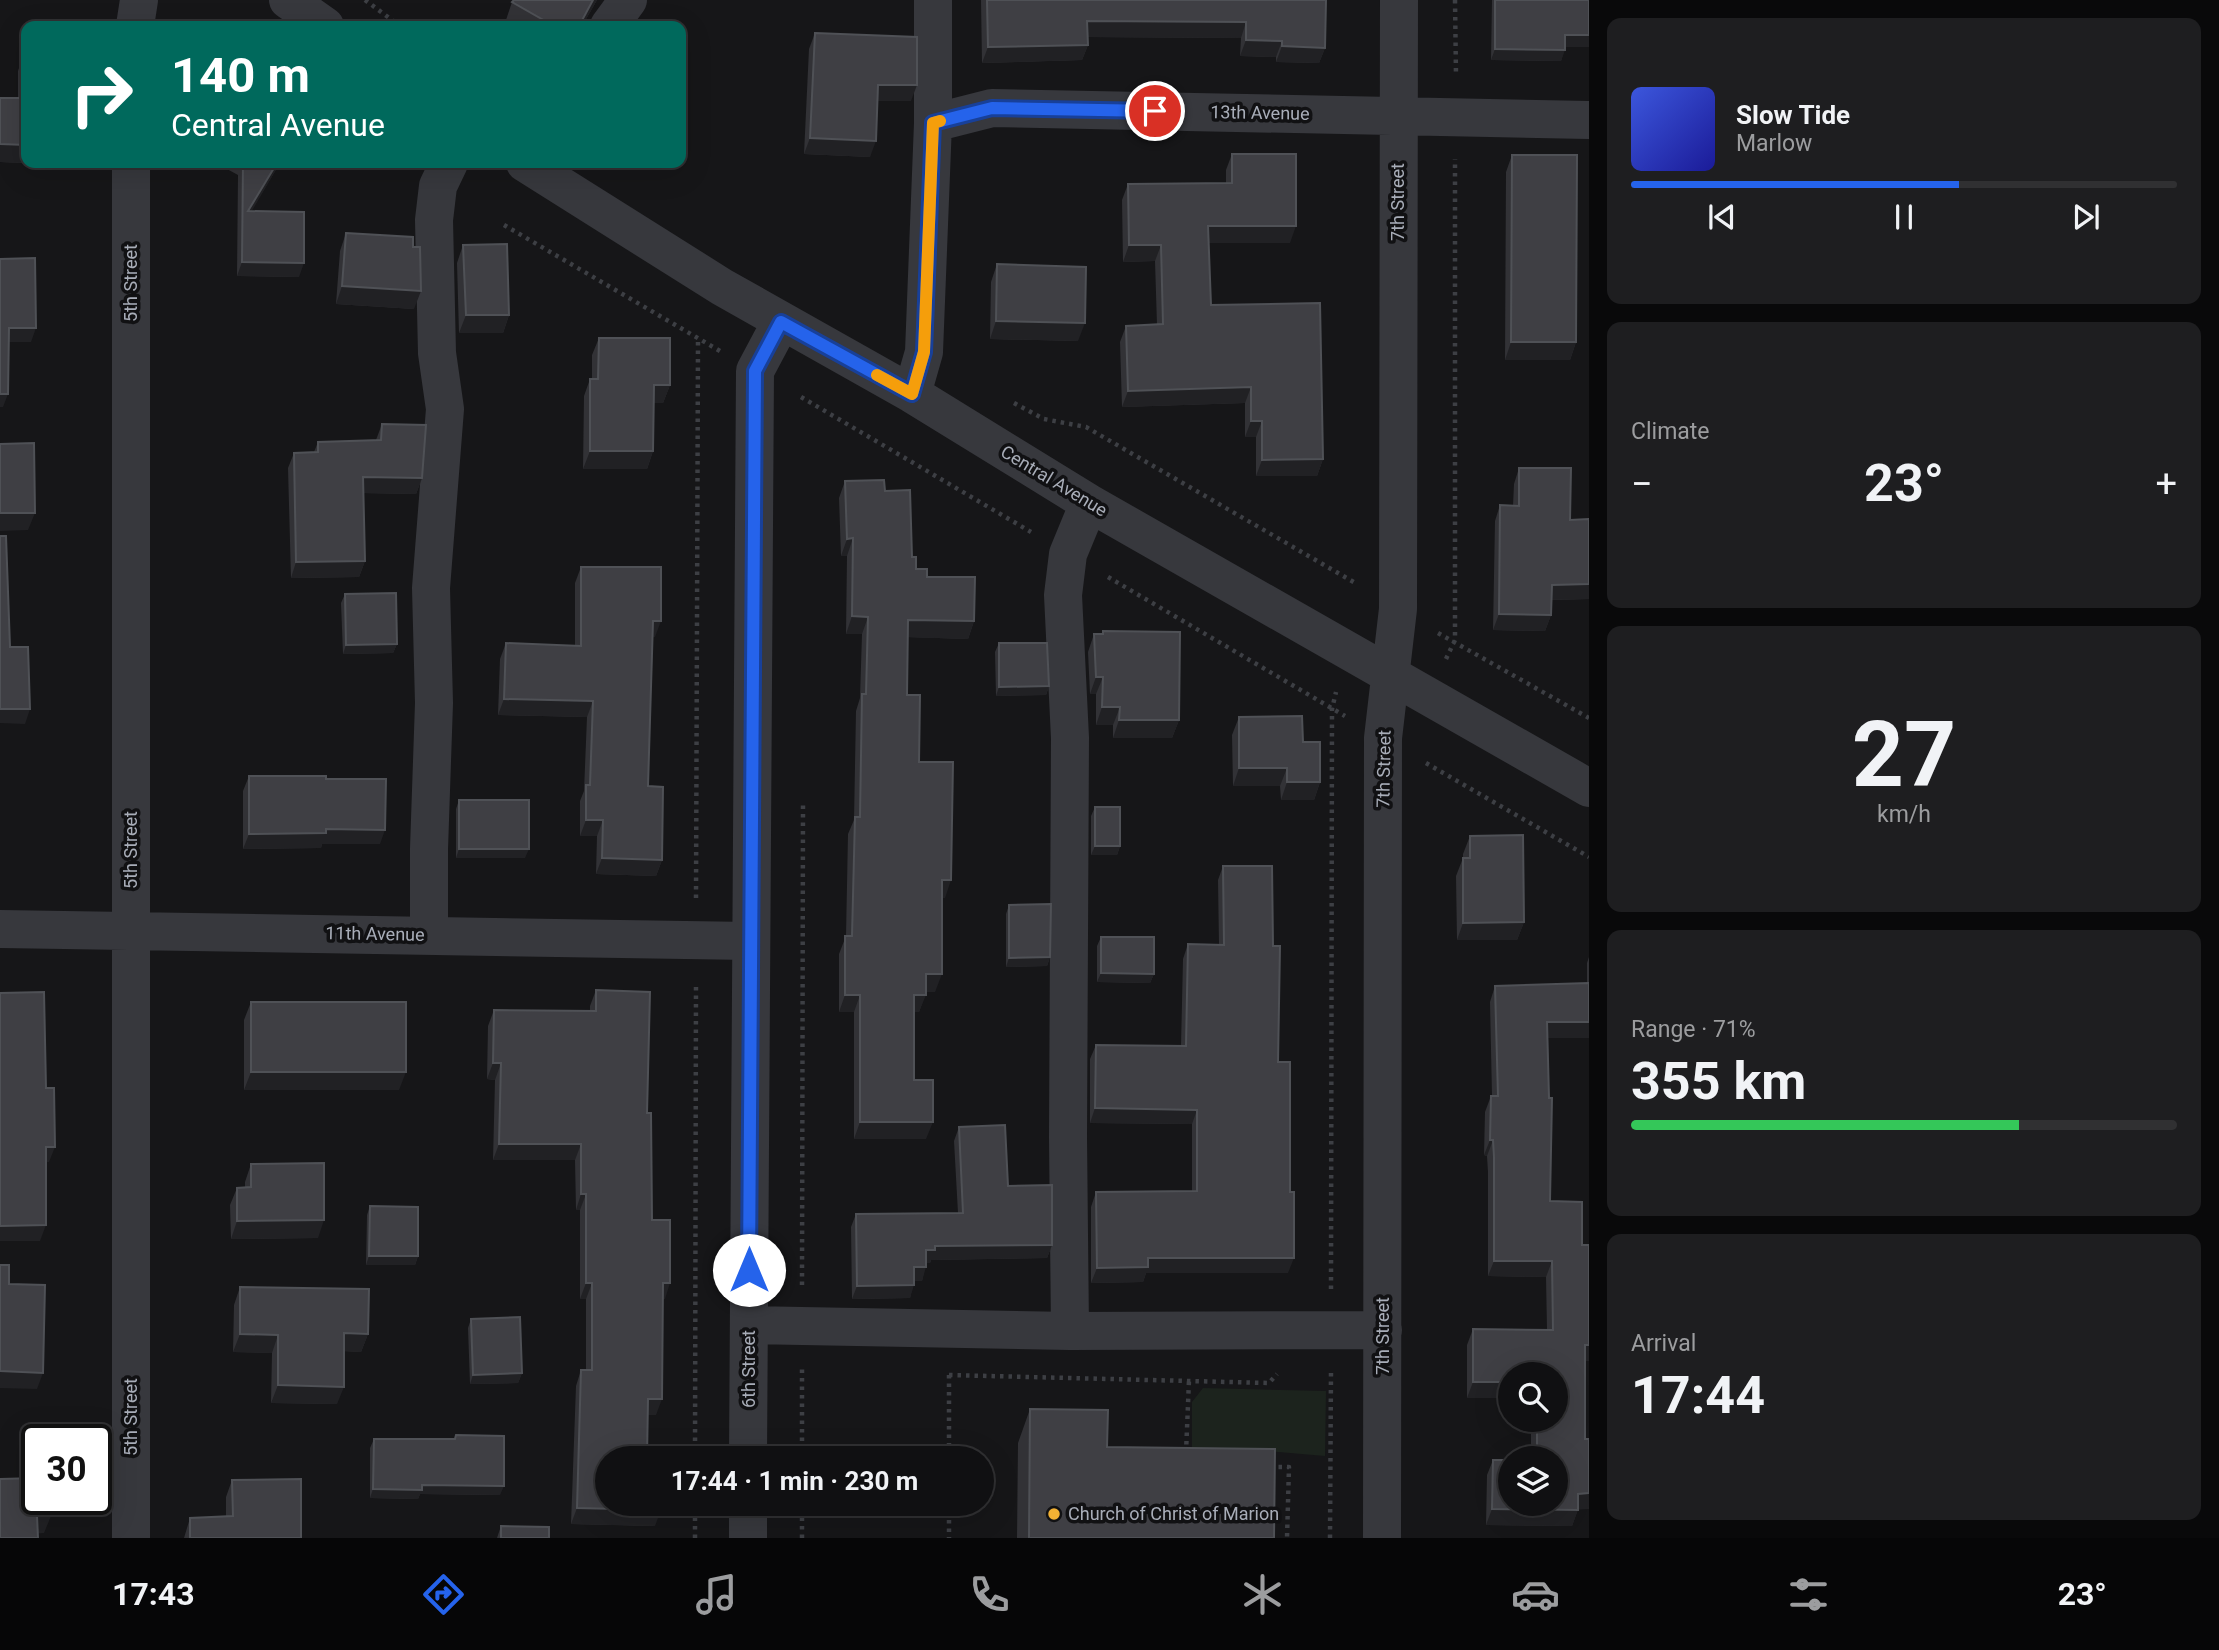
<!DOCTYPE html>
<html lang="en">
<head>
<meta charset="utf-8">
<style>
	body { margin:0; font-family:Roboto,sans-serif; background:#1e1e20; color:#f1f3f6; height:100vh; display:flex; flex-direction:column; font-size:26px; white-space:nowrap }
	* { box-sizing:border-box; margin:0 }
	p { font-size:23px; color:#9c9d9f }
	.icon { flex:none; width:38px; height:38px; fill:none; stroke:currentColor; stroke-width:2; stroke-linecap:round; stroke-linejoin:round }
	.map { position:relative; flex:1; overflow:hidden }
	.details { display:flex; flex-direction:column; gap:18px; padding:18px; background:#09090a; width:630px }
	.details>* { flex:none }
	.top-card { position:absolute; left:21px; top:21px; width:665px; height:147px; border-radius:14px; box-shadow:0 7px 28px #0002,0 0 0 2px #303032; background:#00695c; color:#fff; overflow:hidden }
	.buttons { position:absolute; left:1498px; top:1362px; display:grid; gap:14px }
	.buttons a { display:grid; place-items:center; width:70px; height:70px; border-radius:50%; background:#101012; box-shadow:0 7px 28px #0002,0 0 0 2px #303032; font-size:35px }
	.speed { position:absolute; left:21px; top:1424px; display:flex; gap:14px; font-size:35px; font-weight:700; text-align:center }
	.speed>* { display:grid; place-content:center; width:91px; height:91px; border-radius:50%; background:#101012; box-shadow:0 7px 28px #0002,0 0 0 2px #303032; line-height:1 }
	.speed .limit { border:4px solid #111; border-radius:10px; background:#fff; color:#111 }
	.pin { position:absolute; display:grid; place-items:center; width:60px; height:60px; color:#fff; margin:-30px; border:4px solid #fff; border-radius:50%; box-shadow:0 2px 7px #0007 }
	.me { position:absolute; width:77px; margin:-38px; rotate:0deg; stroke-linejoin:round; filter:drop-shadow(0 0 5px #0008) }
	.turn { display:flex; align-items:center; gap:24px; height:147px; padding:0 35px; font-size:32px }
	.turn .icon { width:91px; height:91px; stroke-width:2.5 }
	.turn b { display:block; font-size:49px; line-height:60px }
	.big { font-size:52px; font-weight:700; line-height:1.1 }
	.details .card { flex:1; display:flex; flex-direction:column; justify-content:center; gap:10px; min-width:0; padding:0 24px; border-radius:14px; background:#1e1e20 }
	.details .dial { align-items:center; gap:0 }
	.dial b { font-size:91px; line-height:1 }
	.song { display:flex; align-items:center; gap:21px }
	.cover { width:84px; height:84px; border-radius:10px; background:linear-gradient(135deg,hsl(230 70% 55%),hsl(240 70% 35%)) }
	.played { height:7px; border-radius:4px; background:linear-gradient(90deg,#2563eb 60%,#303032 60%) }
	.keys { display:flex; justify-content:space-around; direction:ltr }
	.heat { display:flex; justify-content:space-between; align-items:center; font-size:38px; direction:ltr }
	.charge { height:10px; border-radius:5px; background:linear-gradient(90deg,#34c759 71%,#303032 0) }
	.trip { position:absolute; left:595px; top:1446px; width:399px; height:70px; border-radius:35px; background:#101012; box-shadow:0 7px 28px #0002,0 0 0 2px #303032; font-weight:700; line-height:70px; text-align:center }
	.dock { display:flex; height:112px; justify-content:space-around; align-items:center; background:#060607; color:#9c9d9f }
	.dock .icon { width:49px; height:49px }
	.dock .selected { color:#2563eb }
	.dock b { font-size:32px; color:#f1f3f6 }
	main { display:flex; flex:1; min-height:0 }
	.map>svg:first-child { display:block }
</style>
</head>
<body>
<main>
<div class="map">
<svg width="1589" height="1538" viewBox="0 0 1589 1538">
	<rect width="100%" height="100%" fill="#161618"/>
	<!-- green -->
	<path fill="#1c231d" d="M1203,1388L1326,1391L1325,1456L1267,1451L1192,1453V1402Z"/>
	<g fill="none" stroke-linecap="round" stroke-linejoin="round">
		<!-- path -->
		<path stroke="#3d3f44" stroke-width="4.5" stroke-dasharray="3.5 5" stroke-linecap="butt" d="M365,0L400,26
			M1455,0L1456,76
			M504,225L720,351
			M801,397L1031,532
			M1014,403L1044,419L1086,427L1357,584
			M1108,577L1345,716
			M1438,633L1589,718
			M1446,659L1455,640V159
			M1426,763L1589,857
			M696,898L698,339
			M802,1285L803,804
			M1331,1289L1332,709L1336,692
			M949,1375L1269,1383L1277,1374
			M949,1375V1458
			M1186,1453L1189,1380
			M695,1458L696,982
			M802,1458V1368
			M1270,1467H1289L1287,1538
			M949,1503V1538
			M695,1538V1503
			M802,1538V1503
			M1330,1538L1331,1371"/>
		<!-- minor -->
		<path stroke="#37383d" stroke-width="38" d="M288,0L325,26
			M135,26L139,0
			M609,26L628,0
			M933,123L992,108L1589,120
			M525,163L722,287L912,394L1089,503L1589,788
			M912,394L924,352L933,123V0
			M0,929L750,941
			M429,935V849L434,703L431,588L445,409L437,353L434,220L438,186L449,163
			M749,1325L1070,1331L1383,1330
			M1070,1331L1068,1137L1070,738L1063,595L1068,554L1089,503
			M748,1458L755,371L781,322
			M131,1538V163
			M748,1538V1503
			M1382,1538L1383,738L1398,609L1399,0"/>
	</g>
	<!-- wall -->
	<path fill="#323236" d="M597,0L582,26H516L506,20L512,2Z
		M981,0H1326L1325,48L1319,63L1276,62V57L1240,56L1241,38L1088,37V45L1082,60L982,63Z
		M1492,0H1589V47H1565L1561,61L1491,60Z
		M815,33L911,101H878L870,157L804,154L809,49Z
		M24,53H26V163L0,162V98H18V71Z
		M1232,154L1290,243H1209L1211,305L1323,459L1317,476H1256V437H1245V403L1122,407L1120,342L1126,326L1157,325L1155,261L1123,262L1122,200L1128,184L1226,183V170Z
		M1512,155L1576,342L1570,360H1505L1506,172Z
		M216,163H280L251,211L299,277L237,276L238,175Z
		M346,233L414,309L336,304L340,251Z
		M463,245L509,315L503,333H459L457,263Z
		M997,264L1078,341L990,339L991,282Z
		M599,338L670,385L663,403H653V451L647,469H583L584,396L590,379H592V355Z
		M382,424L422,478L416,494L363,493L365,561L359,577L291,578L288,468L294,453L314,452L318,442L376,440Z
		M1519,468L1570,520L1589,519V599L1551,600V615L1545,631L1493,630L1495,521L1500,505L1513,506L1514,484Z
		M845,481L885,491L916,569L974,621L968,639L908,637L907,695L945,898H942L935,992H926L919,1012H914V1080L926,1139H854V1012H839V954L846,936L848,834L854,820L856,711L860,698L862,634H846L847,556H841L839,498Z
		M581,567L655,637H653L648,786L662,860L656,876L596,874L597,836H580V801L584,791L587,717L498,715L500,659L506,643L575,646V583Z
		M345,594L397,644L393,653L343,654L341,603Z
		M1103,631L1179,720L1172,738H1113V725H1096V694H1090L1088,652L1094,634H1102Z
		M999,643L1049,686L1046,695L996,696L995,652Z
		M1239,717L1303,742L1320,782L1314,800H1281L1280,786H1233L1232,735Z
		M249,776L326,779L380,844H322L321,848L243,849V791Z
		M459,800L525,858H456V809Z
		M1095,807L1120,846L1117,855H1091V816Z
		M1470,836L1524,922L1517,940H1457L1456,876L1463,858V854Z
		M1223,866L1273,946L1278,1062L1288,1273H1146L1143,1282L1091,1283V1207L1096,1192L1192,1191V1124L1090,1123V1059L1096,1045L1181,1046L1183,959L1188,944L1219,945L1218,880Z
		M1009,905L1050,957L1047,966L1006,967V914Z
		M1101,937L1154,974L1150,983L1097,982V946Z
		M1589,957V1038H1548L1550,1201L1582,1245L1589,1361H1585L1578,1509L1572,1526L1486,1525L1487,1475L1493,1460L1556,1458H1513L1516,1450H1531V1419H1556V1374H1510V1398H1467V1345L1473,1329L1547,1330L1546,1277L1488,1276V1172L1487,1156L1484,1155L1485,1112L1491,1096H1492L1490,1002L1495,986L1587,983V963Z
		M596,990L647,1113L652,1220L665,1299H663L656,1415H648L607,1458L655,1526L571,1524L576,1386L581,1370H586V1299H580V1210H576L575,1160H493L495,1080L487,1079L488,1026L494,1010L590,1011V1006Z
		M251,1002L399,1090H244V1020Z
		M959,1127L1008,1186L1052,1245L1047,1258L931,1260L930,1263H926L922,1281H914L910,1298L852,1299L851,1227L856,1214L958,1213L954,1141Z
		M251,1164L318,1238L231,1239L230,1205L237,1188L245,1187V1182Z
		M370,1206L418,1256L415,1265H366L367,1215Z
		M240,1287L368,1334L361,1352L344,1351L337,1404L271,1403L272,1353L233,1352L234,1305Z
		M471,1319L522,1373L518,1383L470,1384L468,1328Z
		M1030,1409L1107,1447L1274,1538H1017L1018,1443Z
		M456,1435L500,1495L420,1494L418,1499L370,1498V1448L374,1439H454Z
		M232,1480L301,1538H184L190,1518L226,1517V1497Z
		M501,1526L549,1538H497Z"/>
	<!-- shaded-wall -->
	<path fill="#212124" d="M593,0H597L582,26H579Z
		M1087,21L1246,22L1241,38L1081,37Z
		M1565,35H1589V47H1561Z
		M1246,40L1282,41L1276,57L1240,56Z
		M1088,45L1082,60L982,63L988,47Z
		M1282,46L1325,48L1319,63L1276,62Z
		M1495,49L1565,50L1561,61L1491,60Z
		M878,85H917L911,101H873Z
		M810,138L876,141L870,157L804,154Z
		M0,144L26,145V163L0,162Z
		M277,163H280L243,226L248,211Z
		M1208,226H1296L1290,243H1202Z
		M1129,245H1161L1155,261L1123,262Z
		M242,262L304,263L299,277L237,276Z
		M342,286L421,291L414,309L336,304Z
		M466,315H509L503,333H459Z
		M996,321L1085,323L1078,341L990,339Z
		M9,328H36L31,342H4Z
		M1511,342H1576L1570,360H1505Z
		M654,385H670L663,403H647Z
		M1251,387L1245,403L1122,407L1128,391Z
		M0,394H8L3,407H0Z
		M1251,421H1262L1256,437H1245Z
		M590,451H653L647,469H583Z
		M1323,459L1317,476H1256L1262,460Z
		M363,477L422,478L416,494L357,493Z
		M0,513H35L28,530L0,531Z
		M853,538L847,556H841L847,539Z
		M365,561L359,577L291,578L296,562Z
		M1589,584V599L1546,600L1552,585Z
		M1499,614L1551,615L1545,631L1493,630Z
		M852,616L868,617L862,634H846Z
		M908,620L974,621L968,639L902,637Z
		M653,621H661L655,637H647Z
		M397,644L393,653L343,654L346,645Z
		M1096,677H1103L1096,694H1090Z
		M1049,686L1046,695L996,696L999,687Z
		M504,699L593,701L587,717L498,715Z
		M1102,707H1120L1113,725H1096Z
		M0,709H30L25,724L0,723Z
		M1119,720H1179L1172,738H1113Z
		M1239,768H1287L1280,786H1233Z
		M1287,782H1320L1314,800H1281Z
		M586,820H603L597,836H580Z
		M326,829L385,830L380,844H322L321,848L243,849L249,834Z
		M1095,846H1120L1117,855H1091Z
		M459,849H529L525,858H456Z
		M602,858L662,860L656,876L596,874Z
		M942,880H951L945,898H935Z
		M1524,922L1517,940H1457L1463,923Z
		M1050,957L1047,966L1006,967L1009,958Z
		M1101,973L1154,974L1150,983L1097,982Z
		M926,974H942L935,992H919Z
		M845,995H860L854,1012H839Z
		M914,995H926L919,1012H908Z
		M1547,1022H1589V1038H1542Z
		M493,1063H501L495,1080L487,1079Z
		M251,1072H406L399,1090H244Z
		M1095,1108L1197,1110L1192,1124L1090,1123Z
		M860,1122H933L926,1139H854Z
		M1490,1140H1493L1487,1156L1484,1155Z
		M499,1144H581L575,1160H493Z
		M46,1147H55L49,1162H40Z
		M581,1194H586L580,1210H576Z
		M324,1220L318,1238L231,1239L237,1221Z
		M46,1225L40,1241H0V1226Z
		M1052,1245L1047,1258L931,1260L930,1263H921L926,1250L935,1246Z
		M369,1256H418L415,1265H366Z
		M1148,1258H1294L1288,1273H1146L1143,1282L1091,1283L1097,1268Z
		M1494,1261H1552L1546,1277L1488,1276Z
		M914,1267H926L922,1281H909Z
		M586,1283H592L586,1299H580Z
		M663,1283H670L665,1299H657Z
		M914,1285L910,1298L852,1299L857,1286Z
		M344,1333L368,1334L361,1352L338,1351Z
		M240,1334L278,1335L272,1353L233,1352Z
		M1585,1345H1589V1361H1579Z
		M0,1371L43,1373L37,1389L0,1388Z
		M522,1373L518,1383L470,1384L473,1375Z
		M1473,1382H1510V1398H1467Z
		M278,1385L344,1387L337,1404L271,1403Z
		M648,1399H662L656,1415H642Z
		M422,1485L504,1486L500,1495L420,1494L418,1499L370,1498L373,1489Z
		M1589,1493V1509L1572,1510L1578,1494Z
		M577,1508L661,1510L655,1526L571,1524Z
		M1492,1509L1578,1510L1572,1526L1486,1525Z
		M37,1516H51L44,1533L30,1534Z"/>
	<!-- building -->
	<path fill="#3f3f44" stroke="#4f5156" stroke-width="2" d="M514,0H593L579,26H554L512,2Z
		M987,0H1326L1325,48L1282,46V41L1246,40V22L1087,21L1088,45L988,47Z
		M1495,0H1589V35H1565V50L1495,49Z
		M815,33L917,37V85H878L876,141L810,138Z
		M24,53H26V145L0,144V98H24Z
		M1232,154H1296V226H1208L1211,305L1320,303L1323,459L1262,460V421H1251V387L1128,391L1126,326L1163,324L1161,245H1129L1128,184L1232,183Z
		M1512,155H1577L1576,342H1511Z
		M243,163H277L248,211L304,212V263L242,262Z
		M346,233L413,237V247H420L421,291L342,286Z
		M507,244L509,315H466L463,245Z
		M35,258L36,328H9L8,394H0V259Z
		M997,264L1086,267L1085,323L996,321Z
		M599,338H670V385H654L653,451H590V379H598Z
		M382,424L426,425L422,478L363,477L365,561L296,562L294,453L318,452V442L381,440Z
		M34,443L35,513H0V444Z
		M1519,468H1571L1570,520L1589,519V584L1552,585L1551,615L1499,614L1500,505L1519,506Z
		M884,480L885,491L910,490L912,557H916V569H927V577H975L974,621L908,620L907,695H920L919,762H953L951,880H942V974H926V995H914V1080H933V1122H860V995H845V936H852L855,817H860L862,694H866L868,617L852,616L853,538L847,539L845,481Z
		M0,536H6L10,647H28L30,709H0Z
		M581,567H661V621H653L648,786L663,787L662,860L602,858L603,820H586V785H590L593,701L504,699L506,643L581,646Z
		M396,593L397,644L346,645L345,594Z
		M1103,631L1180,632L1179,720H1119L1120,707H1102L1103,677H1096L1094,634H1103Z
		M999,643H1047L1049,686L999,687Z
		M1302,716L1303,742H1320V782H1287V768H1239V717Z
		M249,776H326V779H386L385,830L326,829V833L249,834Z
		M459,800H529V849H459Z
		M1095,807H1120V846H1095Z
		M1523,835L1524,922L1463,923V858H1470V836Z
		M1223,866H1272L1273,946H1280L1278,1062H1290V1192H1294V1258H1148V1267L1097,1268L1096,1192L1197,1191V1110L1095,1108L1096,1045L1186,1046L1188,944L1224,945Z
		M1051,904L1050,957L1009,958V905Z
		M1101,937H1154V974L1101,973Z
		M1589,983V1022H1547L1549,1098H1552L1550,1201L1582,1202V1245H1589V1345H1585V1439H1589V1493L1578,1494V1510L1492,1509L1493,1460H1510V1503H1556V1458H1516V1450H1537V1419H1556V1374H1510V1382H1473V1329L1553,1330L1552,1261H1494V1157L1493,1140H1490L1491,1096H1498L1495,986Z
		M596,990L650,992L647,1113H651L652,1220H670V1283H663L662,1399H648L647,1458H607V1503H661V1510L577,1508L581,1370H592V1283H586V1194H581V1144H499L501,1063H493L494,1010L596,1011Z
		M44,992L46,1088H54L55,1147H46V1225L0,1226V993Z
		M251,1002H406V1072H251Z
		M1005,1125L1008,1186L1052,1185V1245L935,1246V1250H926V1267H914V1285L857,1286L856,1214L963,1213L959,1127Z
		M324,1163V1220L237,1221V1188L251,1187V1164Z
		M370,1206L418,1207V1256H369Z
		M0,1265H9V1284L45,1285L43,1373L0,1371Z
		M240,1287L369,1289L368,1334L344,1333V1387L278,1385V1335L240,1334Z
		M520,1317L522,1373L473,1375L471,1319Z
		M1030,1409L1108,1410L1107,1447L1275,1449L1274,1538H1029Z
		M456,1435L504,1436V1486L422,1485V1490L373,1489L374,1439H455Z
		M37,1478V1500H50L51,1516H37L38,1538H0V1479Z
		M301,1479V1538H190V1518L233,1516L232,1480Z
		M501,1526L549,1527V1538H501Z"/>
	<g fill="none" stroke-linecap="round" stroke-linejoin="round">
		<defs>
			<path id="route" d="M749,1270L755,371L781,322L912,394L924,352L933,123L992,108L1155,111"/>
		</defs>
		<!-- route casing -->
		<use href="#route" stroke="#184099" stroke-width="18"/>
		<!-- route -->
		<use href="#route" stroke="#2563eb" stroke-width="12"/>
		<!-- slow -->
		<path stroke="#f59e0b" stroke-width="12" d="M877,375L912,394L924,352L933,123L940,121"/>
	</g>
	<!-- markers -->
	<circle fill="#f2b134" stroke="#111113" stroke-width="2.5" cx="1054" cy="1514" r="7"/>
	<g text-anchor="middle" stroke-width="7" stroke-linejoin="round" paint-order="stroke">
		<!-- street labels -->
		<g font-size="18" fill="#a8adb8" stroke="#111113">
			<text transform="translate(1260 113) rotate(1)" y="6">13th Avenue</text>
			<text transform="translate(1398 202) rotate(-90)" y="6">7th Street</text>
			<text transform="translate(131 283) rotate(-90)" y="6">5th Street</text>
			<text transform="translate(1054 481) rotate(31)" y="6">Central Avenue</text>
			<text transform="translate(1384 769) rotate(-89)" y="6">7th Street</text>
			<text transform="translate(131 850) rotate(-90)" y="6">5th Street</text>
			<text transform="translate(375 934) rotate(1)" y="6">11th Avenue</text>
			<text transform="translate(1383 1336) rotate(-90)" y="6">7th Street</text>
			<text transform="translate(749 1369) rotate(-90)" y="6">6th Street</text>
			<text transform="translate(131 1417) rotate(-90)" y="6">5th Street</text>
		</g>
		<!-- poi labels -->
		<g font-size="18" fill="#a8adb8" stroke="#111113" text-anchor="start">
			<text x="1068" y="1520">Church of Christ of Marion</text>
		</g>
	</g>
</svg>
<div class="buttons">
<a><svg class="icon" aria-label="search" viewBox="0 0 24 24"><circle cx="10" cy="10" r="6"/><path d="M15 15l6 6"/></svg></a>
<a><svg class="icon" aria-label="layers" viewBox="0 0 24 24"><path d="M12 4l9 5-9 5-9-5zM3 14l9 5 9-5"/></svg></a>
</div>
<div class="speed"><div class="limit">30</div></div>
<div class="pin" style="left:1155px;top:111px;background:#d93025"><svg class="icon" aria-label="arrive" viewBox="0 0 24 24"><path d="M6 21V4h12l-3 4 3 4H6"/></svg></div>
<svg class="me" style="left:749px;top:1270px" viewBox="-20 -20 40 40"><circle r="19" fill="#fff"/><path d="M0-13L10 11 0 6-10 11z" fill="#2563eb"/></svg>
<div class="trip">17:44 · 1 min · 230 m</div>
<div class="top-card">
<div class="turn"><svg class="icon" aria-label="right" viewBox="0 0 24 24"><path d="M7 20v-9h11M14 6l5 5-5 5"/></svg><div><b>140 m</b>Central Avenue</div></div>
</div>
</div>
<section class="details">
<div class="card">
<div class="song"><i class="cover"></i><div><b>Slow Tide</b><p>Marlow</p></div></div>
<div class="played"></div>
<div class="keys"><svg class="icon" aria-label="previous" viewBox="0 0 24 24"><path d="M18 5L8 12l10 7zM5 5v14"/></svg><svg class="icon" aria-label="pause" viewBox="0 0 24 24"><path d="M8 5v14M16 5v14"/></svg><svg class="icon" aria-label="next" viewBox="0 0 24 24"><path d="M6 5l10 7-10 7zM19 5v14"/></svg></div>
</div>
<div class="card"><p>Climate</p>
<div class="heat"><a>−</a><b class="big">23°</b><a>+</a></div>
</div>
<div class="card dial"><b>27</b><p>km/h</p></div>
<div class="card"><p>Range · 71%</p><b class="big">355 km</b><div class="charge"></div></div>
<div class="card"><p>Arrival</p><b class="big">17:44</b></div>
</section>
</main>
<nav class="dock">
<b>17:43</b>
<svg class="icon selected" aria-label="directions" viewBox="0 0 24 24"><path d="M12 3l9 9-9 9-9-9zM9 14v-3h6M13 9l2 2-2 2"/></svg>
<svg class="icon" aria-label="music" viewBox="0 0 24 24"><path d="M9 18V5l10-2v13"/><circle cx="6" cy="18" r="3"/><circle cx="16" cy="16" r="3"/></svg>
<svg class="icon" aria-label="phone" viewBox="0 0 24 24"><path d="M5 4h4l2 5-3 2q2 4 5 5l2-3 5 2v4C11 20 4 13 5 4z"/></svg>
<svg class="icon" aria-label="climate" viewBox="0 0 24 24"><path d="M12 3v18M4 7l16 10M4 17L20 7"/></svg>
<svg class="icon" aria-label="car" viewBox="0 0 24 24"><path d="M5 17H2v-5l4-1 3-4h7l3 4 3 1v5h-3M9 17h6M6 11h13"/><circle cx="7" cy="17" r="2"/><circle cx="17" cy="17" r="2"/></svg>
<svg class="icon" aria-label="filters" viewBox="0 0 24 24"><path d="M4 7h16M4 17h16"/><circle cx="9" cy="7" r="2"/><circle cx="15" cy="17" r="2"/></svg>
<b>23°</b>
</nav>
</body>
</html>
